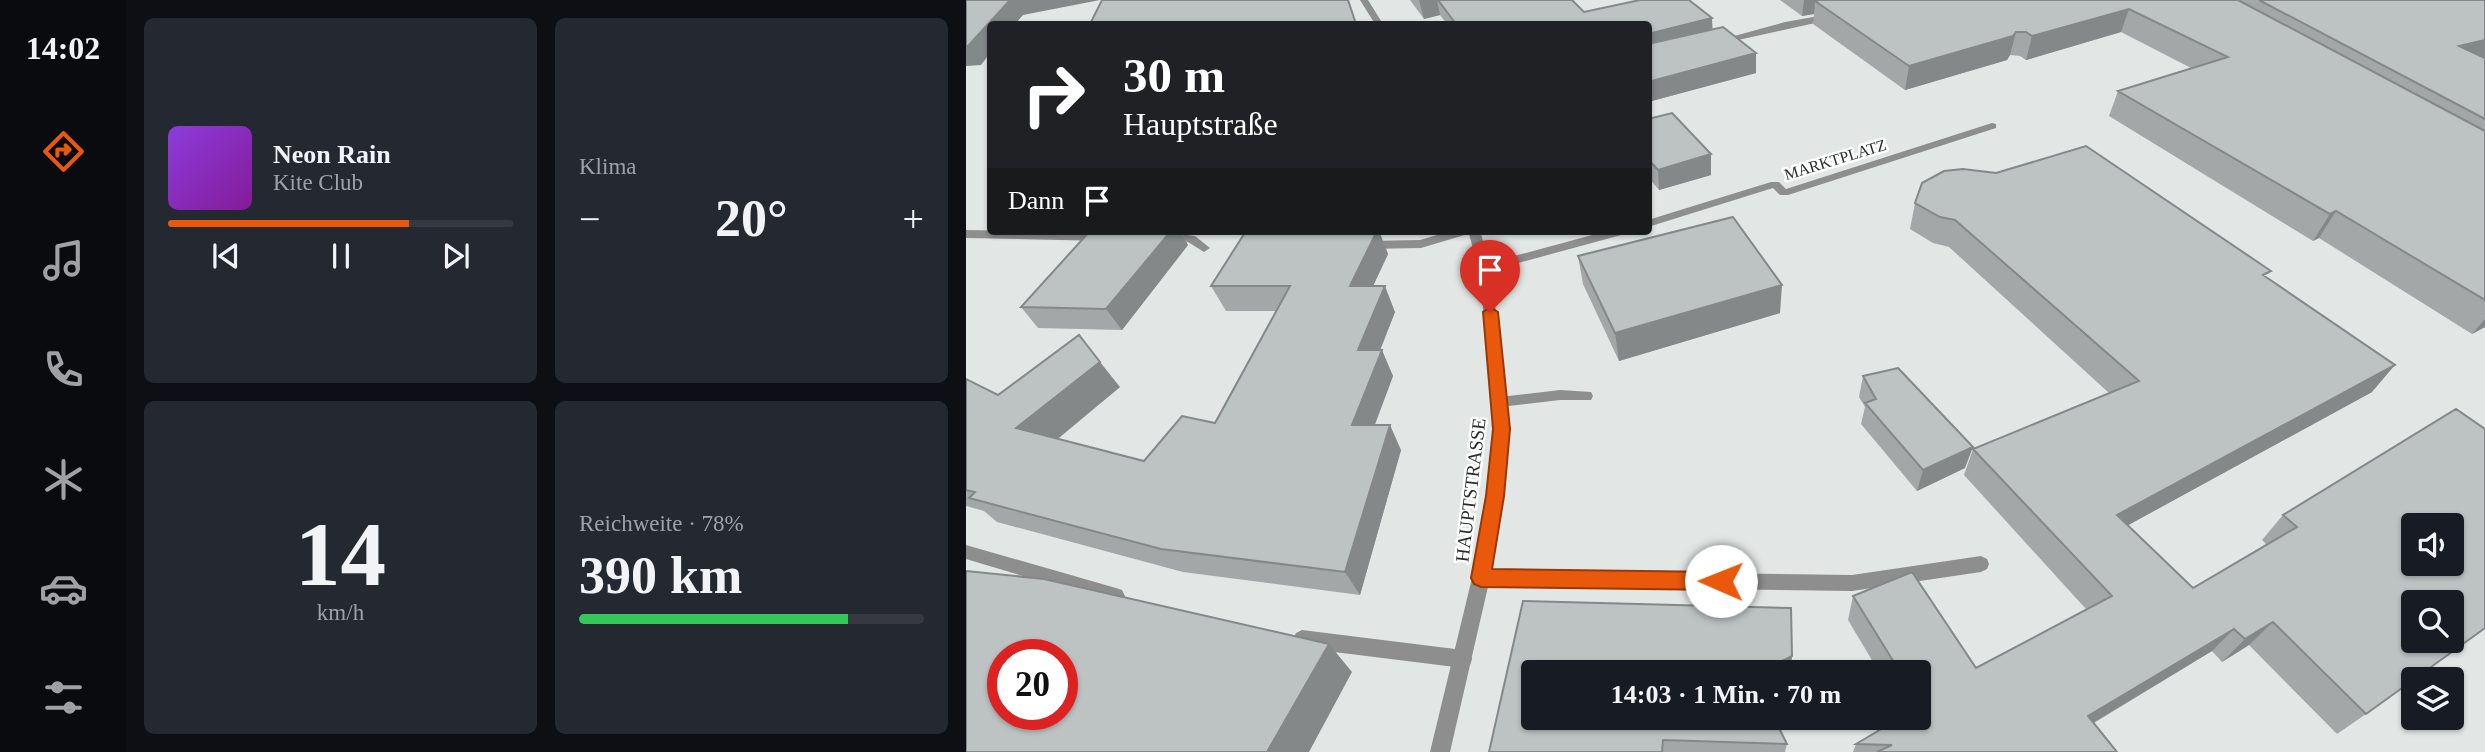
<!DOCTYPE html>
<html lang="de">
<head>
<meta charset="utf-8">
<style>
	body { margin:0; font-family:"Times New Roman",serif; background:#242831; color:#f1f3f6; height:100vh; display:flex; flex-direction:column; font-size:26px; white-space:nowrap }
	* { box-sizing:border-box; margin:0 }
	p { font-size:23px; color:#9ea1a6 }
	.icon { flex:none; width:38px; height:38px; fill:none; stroke:currentColor; stroke-width:2; stroke-linecap:round; stroke-linejoin:round }
	.map { position:relative; flex:1; overflow:hidden }
	.details { display:flex; flex-direction:column; gap:18px; padding:18px; background:#0d0f14; width:840px }
	.details>* { flex:none }
	.banner { position:absolute; left:21px; top:21px; width:665px; height:214px; border-radius:7px; box-shadow:0 2px 5px #0004; background:#202124; color:#fff; overflow:hidden }
	.buttons { position:absolute; left:1435px; top:513px; display:grid; gap:14px }
	.buttons a { display:grid; place-items:center; width:63px; height:63px; border-radius:7px; background:#171b24; box-shadow:0 2px 5px #0004; font-size:35px }
	.speed { position:absolute; left:21px; top:639px; display:flex; gap:14px; font-size:35px; font-weight:700; text-align:center }
	.speed>* { display:grid; place-content:center; width:91px; height:91px; border-radius:50%; background:#171b24; box-shadow:0 2px 5px #0004; line-height:1 }
	.speed .limit { border:10px solid #d22; background:#fff; color:#111 }
	.pin { position:absolute; display:grid; place-items:center; width:60px; height:60px; color:#fff; margin:-72px -30px; border-radius:50% 50% 50% 0; rotate:-45deg; box-shadow:0 0 7px #0007 }
	.pin .icon { rotate:45deg }
	.me { position:absolute; width:77px; margin:-38px; rotate:271deg; stroke-linejoin:round; filter:drop-shadow(0 0 5px #0008) }
	.turn { display:flex; align-items:center; gap:24px; height:147px; padding:0 21px; font-size:32px }
	.turn .icon { width:91px; height:91px; stroke-width:2.5 }
	.turn b { display:block; font-size:49px; line-height:60px }
	.then { display:flex; align-items:center; height:66px; padding:0 21px; background:#0003; gap:14px; font-size:26px }
	.big { font-size:52px; font-weight:600; line-height:1.1 }
	.details .widget { flex:1; display:flex; flex-direction:column; justify-content:center; gap:10px; min-width:0; padding:0 24px; border-radius:10px; background:#242831 }
	.details .dial { align-items:center; gap:0 }
	.dial b { font-size:91px; line-height:1 }
	.song { display:flex; align-items:center; gap:21px }
	.cover { width:84px; height:84px; border-radius:10px; background:linear-gradient(135deg,hsl(270 70% 55%),hsl(290 70% 35%)) }
	.played { height:7px; border-radius:4px; background:linear-gradient(90deg,#ea580c 70%,#363941 70%) }
	.keys { display:flex; justify-content:space-around; direction:ltr }
	.heat { display:flex; justify-content:space-between; align-items:center; font-size:38px; direction:ltr }
	.charge { height:10px; border-radius:5px; background:linear-gradient(90deg,#34c759 78%,#363941 0) }
	.details .tiles { flex:1; display:grid; gap:18px; grid-template-columns:repeat(2,1fr) }
	.trip { position:absolute; left:555px; top:660px; width:410px; height:70px; border-radius:7px; background:#171b24; box-shadow:0 2px 5px #0004; font-weight:600; line-height:70px; text-align:center }
	main { display:flex; flex:1; min-height:0 }
	.menu { display:flex; flex-direction:column; width:126px; justify-content:space-around; align-items:center; background:#090b0e; color:#9ea1a6 }
	.menu .icon { width:49px; height:49px }
	.menu .active { color:#ea580c }
	.menu b { font-size:32px; color:#f1f3f6 }
	.map>svg:first-child { display:block }
</style>
</head>
<body>
<main>
<nav class="menu">
<b>14:02</b>
<svg class="icon active" aria-label="directions" viewBox="0 0 24 24"><path d="M12 3l9 9-9 9-9-9zM9 14v-3h6M13 9l2 2-2 2"/></svg>
<svg class="icon" aria-label="music" viewBox="0 0 24 24"><path d="M9 18V5l10-2v13"/><circle cx="6" cy="18" r="3"/><circle cx="16" cy="16" r="3"/></svg>
<svg class="icon" aria-label="phone" viewBox="0 0 24 24"><path d="M5 4h4l2 5-3 2q2 4 5 5l2-3 5 2v4C11 20 4 13 5 4z"/></svg>
<svg class="icon" aria-label="climate" viewBox="0 0 24 24"><path d="M12 3v18M4 7l16 10M4 17L20 7"/></svg>
<svg class="icon" aria-label="car" viewBox="0 0 24 24"><path d="M5 17H2v-5l4-1 3-4h7l3 4 3 1v5h-3M9 17h6M6 11h13"/><circle cx="7" cy="17" r="2"/><circle cx="17" cy="17" r="2"/></svg>
<svg class="icon" aria-label="filters" viewBox="0 0 24 24"><path d="M4 7h16M4 17h16"/><circle cx="9" cy="7" r="2"/><circle cx="15" cy="17" r="2"/></svg>
</nav>
<section class="details">
<div class="tiles">
<div class="widget">
<div class="song"><i class="cover"></i><div><b>Neon Rain</b><p>Kite Club</p></div></div>
<div class="played"></div>
<div class="keys"><svg class="icon" aria-label="previous" viewBox="0 0 24 24"><path d="M18 5L8 12l10 7zM5 5v14"/></svg><svg class="icon" aria-label="pause" viewBox="0 0 24 24"><path d="M8 5v14M16 5v14"/></svg><svg class="icon" aria-label="next" viewBox="0 0 24 24"><path d="M6 5l10 7-10 7zM19 5v14"/></svg></div>
</div>
<div class="widget"><p>Klima</p>
<div class="heat"><a>−</a><b class="big">20°</b><a>+</a></div>
</div>
<div class="widget dial"><b>14</b><p>km/h</p></div>
<div class="widget"><p>Reichweite · 78%</p><b class="big">390 km</b><div class="charge"></div></div>
</div>
</section>
<div class="map">
<svg width="1519" height="752" viewBox="0 0 1519 752">
	<rect width="100%" height="100%" fill="#e2e7e6"/>
	<g fill="none" stroke-linecap="round" stroke-linejoin="round">
		<!-- service -->
		<path fill="#8d8e8d" fill-rule="evenodd" d="M0,230L139,233L145,237L139,241L0,238Z
			M485,231H504L502,234L455,248L401,249L395,245L401,241L454,240Z
			M201,232L229,236L244,248L238,252L222,242L197,239V233Z
			M1015,556L1021,559L1023,564L1021,569L1015,572L886,591L515,586L509,583L506,578L509,573L515,570L886,575Z"/>
		<!-- pedestrian -->
		<path fill="#8d8e8d" fill-rule="evenodd" d="M1026,123L1030,124V128L822,195H814L807,188L682,227V220L805,182H813L820,189Z
			M641,231H661L659,234L519,272L513,268L515,265Z
			M594,390L625,392L627,396L625,400H594L534,407L529,406L527,402L529,398L534,397Z"/>
		<!-- minor -->
		<path fill="#8d8e8d" fill-rule="evenodd" d="M864,14L868,17L867,19L754,44L750,41L819,22Z
			M0,545L150,588L156,590L159,596L156,602L150,604L0,559Z
			M336,630L497,650L504,653L506,659L504,665L497,668L336,648L330,645L327,639L330,633Z"/>
		<!-- tertiary -->
		<path fill="#8d8e8d" fill-rule="evenodd" d="M394,0H402L417,24H409Z
			M502,231H514L525,268L543,429L537,496L524,578L484,752H464L506,578L521,496L529,429L513,268Z"/>
	</g>
	<!-- wall -->
	<path fill="#a3a7a7" d="M444,0H606L618,12L746,29L790,53V73L682,102V24H481L474,15L458,19Z
		M814,0H1519V327L1506,334L1353,238L1347,241L1143,116L1152,91L1225,68L1155,32L1060,60L1054,56L1044,55L1041,60L939,90L847,24L848,14L836,16Z
		M682,119L745,175L693,190L682,177Z
		M949,203L1301,277L1406,392L1162,525L1227,588L1301,545L1296,540L1317,515L1490,409L1400,714L1371,734L1283,645L1256,662L1246,651L1128,723L1151,752H887L890,744L952,718V672H913L882,620L887,596L1010,668L1120,609L998,475L1007,449L1143,393L983,247L967,243L944,229Z
		M124,231H214L222,245L156,330L72,328L55,307Z
		M214,231H233L231,234Z
		M280,231H413L422,254L407,286L429,312L414,350L427,376L409,425L435,450L394,595L217,572L31,522L18,511L0,506V379L32,395L154,387L92,439L178,461L249,423L310,311H260L245,286Z
		M612,256L814,313L653,361L617,284Z
		M897,376L999,468L951,491L895,424L899,407L893,397Z
		M557,601L825,608L826,656L824,672H567V718H808L821,744L819,752H523Z"/>
	<!-- shaded-wall -->
	<path fill="#848888" d="M44,0H134L57,15L49,24H24V53L15,65L0,66V46Z
		M453,0H471L474,15L458,19Z
		M838,0H921L849,1L848,14L836,16Z
		M1163,9L1155,32L1060,60L1066,36Z
		M746,18L747,38L682,54V34Z
		M1050,32L1044,55L1041,60L939,90L943,66Z
		M1519,40V61L1493,46Z
		M790,53V73L682,102V82Z
		M745,154V175L693,190L692,170Z
		M1370,211L1353,238L1347,241L1364,214Z
		M205,231H214L222,245L156,330L140,309Z
		M411,231H413L422,254L395,312L384,286Z
		M816,285L814,313L653,361L649,333Z
		M419,286L429,312L404,376L392,350Z
		M1519,319V327L1506,334Z
		M416,350L427,376L399,450L386,425Z
		M134,362L154,387L74,453L50,428Z
		M1429,365L1406,392L1135,540L1151,515Z
		M424,425L435,450L394,595L379,572Z
		M1007,447L999,468L951,491L957,470Z
		M1307,622L1283,645L1256,662L1279,639Z
		M1268,629L1246,651L1105,736L1122,716Z
		M363,644L386,672L343,752H301Z
		M826,656L824,672H794Z"/>
	<!-- building -->
	<path fill="#bdc2c2" stroke="#848888" stroke-width="2" fill-rule="evenodd" d="M0,0H44L2,46H0Z
		M136,0H382L390,24H124Z
		M472,0H606L618,12L674,0H723L746,18L682,34V24H490Z
		M853,0H1272L1519,131V300L1370,211L1364,214L1152,91L1262,57L1163,9L1066,36L1060,32H1050L1047,36L943,66L849,1Z
		M1293,0H1519V40L1493,46L1519,58V119Z
		M757,27L790,53L682,82V44Z
		M706,113L745,154L692,170L682,159V119Z
		M1120,146L1305,271L1297,275L1429,365L1151,515L1227,588L1331,527L1317,515L1490,409L1519,429V628L1400,714L1307,622L1279,639L1268,629L1122,716L1151,752H911L926,745L890,744L934,718H952V707L954,705L952,702V672H934L887,596L946,572L1010,668L1146,596L1007,449L1173,381L989,220L974,217L949,203L956,183L978,171L997,169L1030,173ZM1447,525H1486V564H1447ZM1447,602H1486V640H1447Z
		M767,217L816,285L649,333L612,256Z
		M124,231H205L140,309L55,307Z
		M280,231H411L384,286H419L392,350H416L386,425H424L379,572L195,549L3,498L9,492L0,490V379L32,395L113,335L134,362L50,428L178,461L216,416L249,423L324,286H245Z
		M932,368L1007,447L957,470L899,403L910,399L897,376Z
		M0,571L78,579L363,644L301,752H0ZM37,654H96V714H37Z
		M557,601L825,608L826,656L794,672H567V718H808L821,744L697,740L696,752H523Z"/>
	<!-- route -->
	<path fill="#ea580c" stroke="#983908" stroke-width="2" d="M524,307L532,312L544,429L538,496L526,569L755,572L762,575L765,581L762,587L755,590L515,587L508,584L505,578L520,496L527,429L517,312Z"/>
	<g text-anchor="middle" stroke-width="5" stroke-linejoin="round" paint-order="stroke">
		<!-- far-street labels -->
		<g font-size="16" fill="#2b2d2c" stroke="#fff">
			<text transform="translate(869 159) rotate(-17)" y="6">MARKTPLATZ</text>
		</g>
		<!-- street labels -->
		<g font-size="19" fill="#2b2d2c" stroke="#fff">
			<text transform="translate(504 490) rotate(-83)" y="7">HAUPTSTRASSE</text>
		</g>
	</g>
</svg>
<div class="buttons">
<a><svg class="icon" aria-label="sound" viewBox="0 0 24 24"><path d="M4 9h4l5-4v14l-5-4H4zM17 9q2 3 0 6"/></svg></a>
<a><svg class="icon" aria-label="search" viewBox="0 0 24 24"><circle cx="10" cy="10" r="6"/><path d="M15 15l6 6"/></svg></a>
<a><svg class="icon" aria-label="layers" viewBox="0 0 24 24"><path d="M12 4l9 5-9 5-9-5zM3 14l9 5 9-5"/></svg></a>
</div>
<div class="speed"><div class="limit">20</div></div>
<div class="pin" style="left:524px;top:312px;background:#d93025"><svg class="icon" aria-label="arrive" viewBox="0 0 24 24"><path d="M6 21V4h12l-3 4 3 4H6"/></svg></div>
<svg class="me" style="left:755px;top:581px" viewBox="-20 -20 40 40"><circle r="19" fill="#fff"/><path d="M0-13L10 11 0 6-10 11z" fill="#ea580c"/></svg>
<div class="trip">14:03 · 1 Min. · 70 m</div>
<div class="banner">
<div class="turn"><svg class="icon" aria-label="right" viewBox="0 0 24 24"><path d="M7 20v-9h11M14 6l5 5-5 5"/></svg><div><b>30 m</b>Hauptstraße</div></div>
<div class="then">Dann<svg class="icon" aria-label="arrive" viewBox="0 0 24 24"><path d="M6 21V4h12l-3 4 3 4H6"/></svg></div>
</div>
</div>
</main>
</body>
</html>
